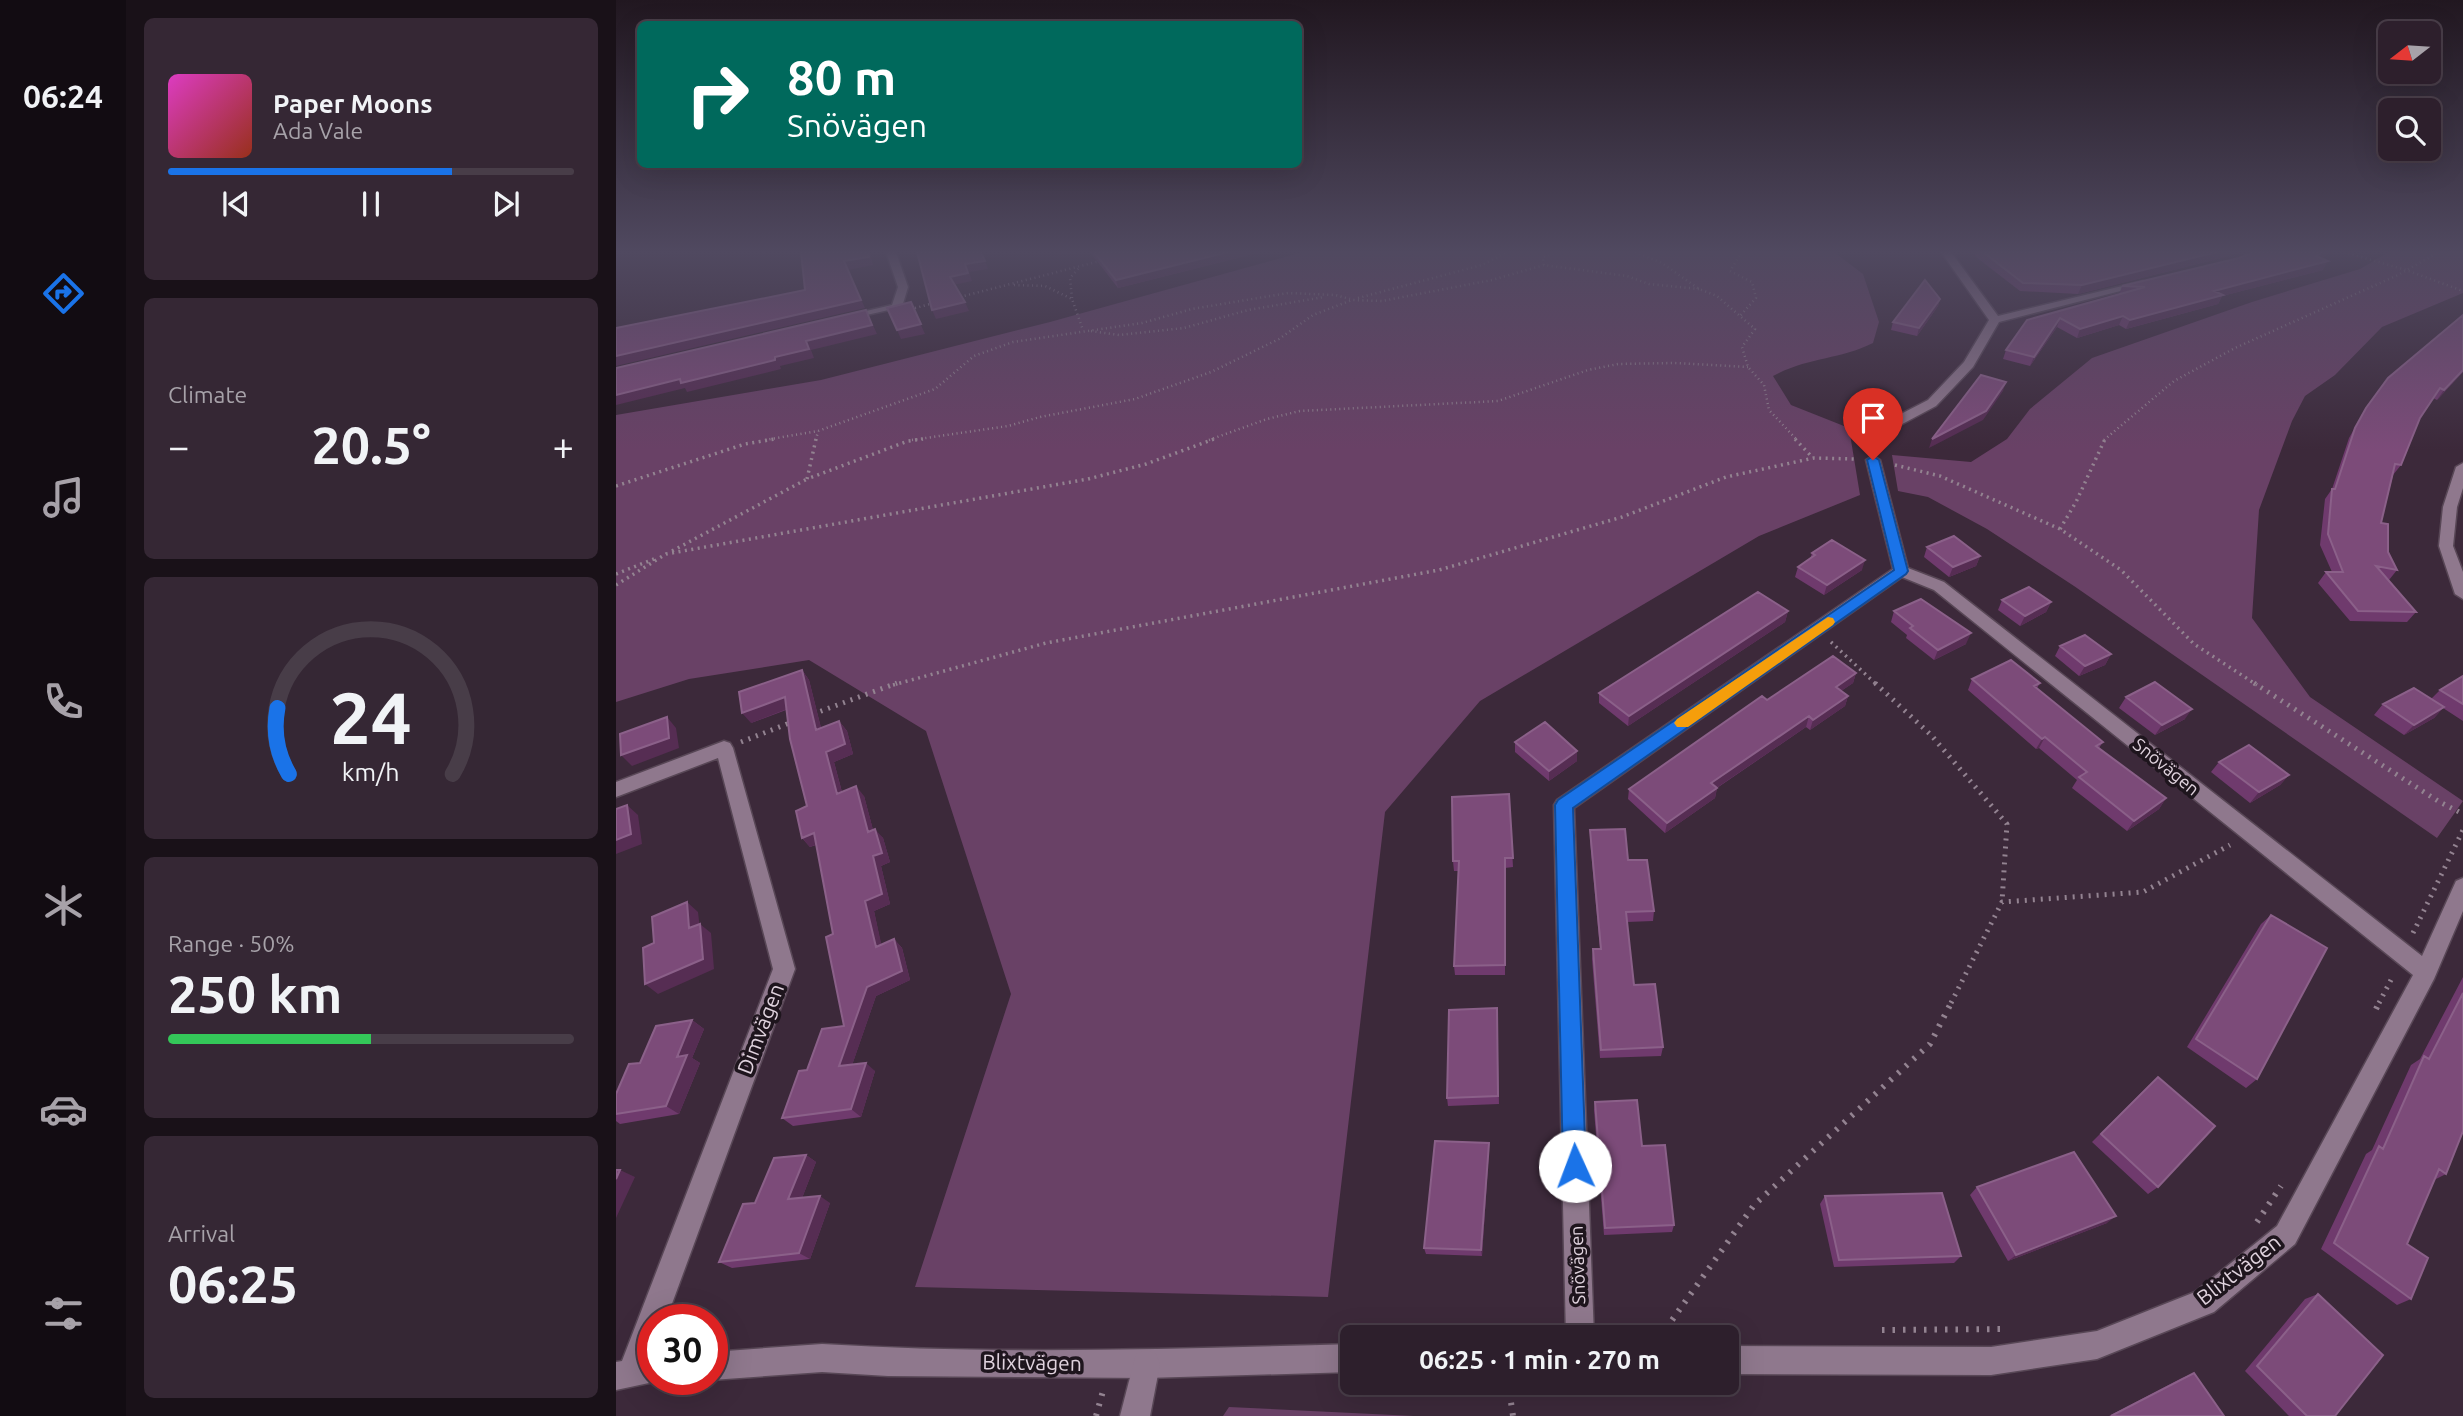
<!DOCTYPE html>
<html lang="en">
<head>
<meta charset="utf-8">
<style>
	body { margin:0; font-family:Ubuntu,sans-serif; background:#352734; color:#f1f3f6; height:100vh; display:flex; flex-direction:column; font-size:26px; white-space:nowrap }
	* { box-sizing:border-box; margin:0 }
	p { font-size:23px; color:#a7a2a9 }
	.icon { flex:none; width:38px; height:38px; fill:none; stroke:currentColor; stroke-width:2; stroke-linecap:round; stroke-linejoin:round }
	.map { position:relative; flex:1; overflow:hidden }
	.sheet { display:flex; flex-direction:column; gap:18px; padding:18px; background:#191118; width:490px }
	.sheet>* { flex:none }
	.top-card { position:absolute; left:21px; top:21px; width:665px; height:147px; border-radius:10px; box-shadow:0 7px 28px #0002,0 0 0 2px #483d48; background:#00695c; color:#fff; overflow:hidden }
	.needle { width:46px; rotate:253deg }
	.buttons { position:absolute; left:1762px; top:21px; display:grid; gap:14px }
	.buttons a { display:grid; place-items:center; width:63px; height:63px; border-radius:10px; background:#2d1f2c; box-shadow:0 7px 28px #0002,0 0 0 2px #483d48; font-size:35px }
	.speed { position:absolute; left:21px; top:1304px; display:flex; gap:14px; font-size:35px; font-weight:700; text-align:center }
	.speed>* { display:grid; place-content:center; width:91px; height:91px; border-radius:50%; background:#2d1f2c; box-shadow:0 7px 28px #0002,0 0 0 2px #483d48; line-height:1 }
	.speed .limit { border:10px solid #d22; background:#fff; color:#111 }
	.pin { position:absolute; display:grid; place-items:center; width:60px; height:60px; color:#fff; margin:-72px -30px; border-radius:50% 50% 50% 0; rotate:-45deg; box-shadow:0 0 7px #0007 }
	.pin .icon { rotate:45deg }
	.me { position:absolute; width:77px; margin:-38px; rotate:358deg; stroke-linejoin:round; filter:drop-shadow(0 0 5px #0008) }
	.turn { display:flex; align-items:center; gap:24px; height:147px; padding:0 35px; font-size:32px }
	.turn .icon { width:91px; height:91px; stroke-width:2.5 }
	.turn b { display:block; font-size:49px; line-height:60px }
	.big { font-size:52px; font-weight:600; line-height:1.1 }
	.sheet .widget { flex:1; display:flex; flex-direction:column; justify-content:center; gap:10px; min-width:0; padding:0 24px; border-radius:10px; background:#352734 }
	.sheet .dial { align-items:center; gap:0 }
	.dial svg { height:182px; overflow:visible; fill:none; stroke:#483d48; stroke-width:7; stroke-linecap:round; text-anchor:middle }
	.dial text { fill:#f1f3f6; stroke:none }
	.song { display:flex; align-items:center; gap:21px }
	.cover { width:84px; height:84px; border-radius:10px; background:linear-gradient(135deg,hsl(310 70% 55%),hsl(10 70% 35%)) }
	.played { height:7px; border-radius:4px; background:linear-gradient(90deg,#1a73e8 70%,#483d48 70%) }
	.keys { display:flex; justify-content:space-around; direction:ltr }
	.heat { display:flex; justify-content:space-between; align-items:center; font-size:38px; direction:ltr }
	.charge { height:10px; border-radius:5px; background:linear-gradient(90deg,#34c759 50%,#483d48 0) }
	.trip { position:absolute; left:724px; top:1325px; width:399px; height:70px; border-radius:10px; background:#2d1f2c; box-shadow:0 7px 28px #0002,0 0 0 2px #483d48; font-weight:600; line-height:70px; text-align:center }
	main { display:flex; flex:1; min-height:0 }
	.dock { display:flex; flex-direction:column; width:126px; justify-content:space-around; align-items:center; background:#120c12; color:#a7a2a9 }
	.dock .icon { width:49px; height:49px }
	.dock .current { color:#1a73e8 }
	.dock b { font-size:32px; color:#f1f3f6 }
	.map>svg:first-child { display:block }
</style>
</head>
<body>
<main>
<nav class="dock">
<b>06:24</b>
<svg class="icon current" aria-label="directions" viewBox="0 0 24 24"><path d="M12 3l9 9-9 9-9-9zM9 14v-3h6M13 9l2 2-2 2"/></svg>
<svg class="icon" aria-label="music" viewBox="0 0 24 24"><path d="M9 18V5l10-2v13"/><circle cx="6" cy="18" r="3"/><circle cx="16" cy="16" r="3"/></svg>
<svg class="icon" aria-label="phone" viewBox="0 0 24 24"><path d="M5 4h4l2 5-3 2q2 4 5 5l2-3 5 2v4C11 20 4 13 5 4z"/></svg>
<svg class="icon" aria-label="climate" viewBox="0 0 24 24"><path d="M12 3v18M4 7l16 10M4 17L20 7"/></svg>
<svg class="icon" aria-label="car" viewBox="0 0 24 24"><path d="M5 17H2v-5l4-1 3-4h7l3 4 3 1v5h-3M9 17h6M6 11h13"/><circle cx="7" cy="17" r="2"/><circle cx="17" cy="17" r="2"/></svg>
<svg class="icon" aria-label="filters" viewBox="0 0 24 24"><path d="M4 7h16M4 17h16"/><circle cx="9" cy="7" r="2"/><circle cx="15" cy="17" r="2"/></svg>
</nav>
<section class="sheet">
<div class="widget">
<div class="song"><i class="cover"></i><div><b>Paper Moons</b><p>Ada Vale</p></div></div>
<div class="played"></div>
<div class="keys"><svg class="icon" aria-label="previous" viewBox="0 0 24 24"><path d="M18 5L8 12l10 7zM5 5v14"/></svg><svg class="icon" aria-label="pause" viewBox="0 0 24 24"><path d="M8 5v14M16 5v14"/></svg><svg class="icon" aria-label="next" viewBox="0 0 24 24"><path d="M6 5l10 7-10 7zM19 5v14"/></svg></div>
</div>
<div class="widget"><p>Climate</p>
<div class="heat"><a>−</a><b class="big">20.5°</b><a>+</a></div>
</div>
<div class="widget dial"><svg viewBox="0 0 100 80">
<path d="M14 69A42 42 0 1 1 86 69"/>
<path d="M14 69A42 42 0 0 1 9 40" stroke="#1a73e8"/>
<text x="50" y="56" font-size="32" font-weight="700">24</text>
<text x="50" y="72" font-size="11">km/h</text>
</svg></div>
<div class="widget"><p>Range · 50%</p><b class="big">250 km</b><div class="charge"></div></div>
<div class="widget"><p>Arrival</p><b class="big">06:25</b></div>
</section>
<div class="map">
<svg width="1847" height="1416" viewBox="0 0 1847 1416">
	<rect width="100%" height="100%" fill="#3c293a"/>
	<!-- green -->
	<path fill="#694166" d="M687,252H1218L1247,274L1263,322L1257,343C1223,360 1192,357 1157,376L1175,405L1233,428L1244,495L1143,536L864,701L769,812L712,1297L299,1287L395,994L310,731L193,660L73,679L0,702V415L205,380L434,322Z
		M1773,252H1847V293L1766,327L1719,375L1689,396L1676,421L1643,510L1636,618L1694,697L1847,801L1821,838L1458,586L1371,529L1312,497L1282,491L1276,455L1355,462L1391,439L1414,409L1476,358L1636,302L1744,269Z
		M613,1407L798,1416H607Z"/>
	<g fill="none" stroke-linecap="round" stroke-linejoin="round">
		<defs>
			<path id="street" d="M270,252H280L292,287L286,307L224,321V317L276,305L282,287Z
				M1325,252H1335L1382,316L1527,281L1532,284L1383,322L1357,367L1320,406L1260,438H1250V432L1312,400L1348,362L1373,320Z
				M1257,456L1264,460L1292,568L1328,582L1806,956L1840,881L1847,878V911L1818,979L1679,1244L1598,1312L1481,1359L1375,1375L1111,1374V1346L1375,1347L1481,1331L1579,1292L1661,1226L1797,975L1318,590L1286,577L958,808L978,1337H950L938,805L941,800L1277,569L1250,460Z
				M1847,463V488L1841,507L1837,546L1847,572V599L1839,594L1823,546L1827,507L1840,467Z
				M108,741L114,743L117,748L179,969L50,1320H37V1379L47,1380L0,1390V1362L6,1361L157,969L102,758L0,797V782Z
				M206,1344C383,1355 560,1349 737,1344V1372L530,1378L272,1376L206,1372L96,1380L93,1379H96V1352Z"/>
			<path id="secondary" d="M530,1350L540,1354L544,1364L534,1416H504L520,1354Z"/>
		</defs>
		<!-- street casing -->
		<use href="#street" stroke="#584756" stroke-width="3"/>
		<!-- secondary casing -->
		<use href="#secondary" stroke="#584756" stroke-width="3"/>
		<!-- path-far3 -->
		<path stroke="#938391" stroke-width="2.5" stroke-dasharray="1 3.5" stroke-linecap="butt" d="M1019,252L1046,263L1083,289L1101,296L1139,329L1126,347L1132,367L1148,385L1153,410L1181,440
			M1122,252L1124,255L1114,271L1136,282L1140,298L1124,316
			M1728,252L1790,270L1847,291
			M928,265L927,257L940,252
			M398,285L429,286L456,299L467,330
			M340,298L484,261
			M456,298L454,278L463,268
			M742,298L866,265L891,252
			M299,308L318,303
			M475,331L503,335L568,328L632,310L708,297
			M149,440L202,431L319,389L358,356L397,342L526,323L576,309L672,293L719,295L734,299
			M200,440L202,431
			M296,440L392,426L424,417L519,399L595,372L663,339L697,315L736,300L766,301L876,280L928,265L1011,276L1033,284L1083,289
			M593,440L651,419L684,411L882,401L972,370L1002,364L1058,363L1132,367
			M1488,440L1558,381L1619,348L1782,275L1823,252"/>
		<!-- path-far2 -->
		<path stroke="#938391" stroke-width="3.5" stroke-dasharray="2 4.5" stroke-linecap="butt" d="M200,439L191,479L292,441L307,439
			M1179,439L1197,458
			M1279,465L1324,476L1444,529L1505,570L1578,644L1641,685
			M0,486L129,444L159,439
			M1444,529L1460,502L1489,439
			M56,551L191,479
			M0,574L38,559
			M0,585L50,554L472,479L530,464L598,439
			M1215,642L1261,685
			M277,685L430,643L823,570L1006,517L1110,477L1198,458L1239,459"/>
		<!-- path-far1 -->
		<path stroke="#938391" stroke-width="5" stroke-dasharray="2 6" stroke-linecap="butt" d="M1259,683L1315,735L1391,824L1386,902
			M1638,683L1822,801L1847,814
			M197,714L281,683
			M125,742L176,722
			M1797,933L1847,830
			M1335,1003L1386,902L1527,892L1614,845
			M1763,1003L1777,976"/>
		<!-- path -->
		<path stroke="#938391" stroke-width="6" stroke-dasharray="2.5 8" stroke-linecap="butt" d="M1760,1009L1764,1001
			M1641,1222L1665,1186
			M1266,1330L1390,1329
			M989,1332H1110
			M744,1334L938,1332
			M1044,1337L1138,1205L1314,1044L1336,1001
			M892,1382L897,1416
			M480,1416L487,1391"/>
		<!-- street -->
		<use href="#street" fill="#8f788d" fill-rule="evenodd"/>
		<!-- secondary -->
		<use href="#secondary" fill="#8f788d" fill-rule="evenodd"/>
	</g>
	<!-- wall -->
	<path fill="#6f3a6d" d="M474,252H645L502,288Z
		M1358,252H1624L1609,257L1462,294L1404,291L1360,257Z
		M1637,252H1715L1705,259L1707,270L1606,296L1602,304L1510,329L1503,325L1461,338L1441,327L1414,366L1387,359L1390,350L1411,320L1503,295L1506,286L1623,258Z
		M1324,299L1322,306L1301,336L1275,330L1277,322Z
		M1847,315V372L1821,400L1817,398L1804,418L1785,465L1777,475L1765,523L1772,552L1781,570L1773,580H1771L1800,612L1791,622L1734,621L1702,583L1710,572H1716L1704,545L1709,499L1716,489L1733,438L1750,408Z
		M1311,547L1364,556L1360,566L1333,577L1308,557Z
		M1196,553L1246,570L1208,595L1179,577L1182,567L1194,559Z
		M1386,600L1435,602L1430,612L1404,626L1382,610Z
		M1172,611L1169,622L1012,726L983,703V693Z
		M1278,611L1350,644L1318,660L1290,638L1291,635L1275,622Z
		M1444,646L1495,654L1489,665L1463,676L1439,656Z
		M186,670L193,680L205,728L223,721L231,731L237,754L218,762L226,792L248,796L257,830L267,838L274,862L265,866L274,904L258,911L265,945L278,939L286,948L294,980L260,996L236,1065L259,1071L245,1117L177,1126L166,1118L191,1070L228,1026L217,934L200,845L194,847L186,838L191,806L170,710L135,723Z
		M1240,673L1237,683L1225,691L1232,696L1229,706L1194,730L1190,727L1101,788L1099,798L1049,833L1012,799L1013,789L1151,700Z
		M1847,676V721L1827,708L1818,718L1788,735L1758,715L1767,704L1815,699L1824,690Z
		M1356,679L1424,683L1421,688L1487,742L1483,748L1550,798L1543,809L1511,831L1456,788L1461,780L1423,748L1420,749L1352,690Z
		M1510,697L1569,719L1539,735L1503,708Z
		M899,742L961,751V761L933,781L899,752Z
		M1603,762L1673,775L1664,785L1634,803L1595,772Z
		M893,794L897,867L889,868V975H839L838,966L842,871H838L837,861Z
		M974,830L1012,860L1038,911L1037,921L1011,922L1018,985L1047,1047L1045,1056L984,1058L976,959L977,949H984L974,840Z
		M1655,915L1641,1079L1630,1088L1571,1047L1645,924Z
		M1847,977V1131L1830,1174L1818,1180L1791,1244L1795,1299L1781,1305L1705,1249L1750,1154L1756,1150L1795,1065L1804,1059Z
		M881,1008L883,1104L832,1106L831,1098Z
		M76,1020L88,1029L76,1058L84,1063L63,1114L4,1124L0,1121V1094L24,1063Z
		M1533,1085L1542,1187L1532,1194L1476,1142Z
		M979,1102L1026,1146L1058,1225L1056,1232L988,1235L978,1110Z
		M873,1143V1150L866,1256L810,1254L808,1248Z
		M190,1155L200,1162L186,1198L214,1203L194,1259L116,1268L103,1262L139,1203Z
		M1361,1187L1491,1223L1392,1261L1354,1195Z
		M1209,1196L1345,1256L1338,1263L1218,1267L1204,1204Z
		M1702,1294L1719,1416H1673L1629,1371L1689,1299Z
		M1578,1373L1608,1416H1493L1566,1378Z"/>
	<!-- shaded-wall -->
	<path fill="#562d53" d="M252,252H254L257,265L232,270L249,308L0,366V356L245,300L228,261Z
		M366,252L372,269L353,272L356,281L337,285L334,277Z
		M442,252H460L443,255Z
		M612,252H645L502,288L500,280Z
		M1601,252H1624L1609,257L1462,294L1466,285Z
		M1707,252H1715L1696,265L1700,256Z
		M1712,261L1707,270L1606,296L1602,304L1510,329L1514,320L1598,291Z
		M1324,299L1322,306L1301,336L1303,328Z
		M349,302L353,311L320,319L316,310Z
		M250,310L261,334L195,350L198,358L164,366L165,369L71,392L69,388L0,405V395L159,357Z
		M299,312L309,334L285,339L281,330Z
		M1507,316L1503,325L1461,338L1464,329Z
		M1444,318L1441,327L1414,366L1418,357Z
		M1847,370V372L1821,400L1828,390Z
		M1390,382L1387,391L1367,420L1313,448L1316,439Z
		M1364,556L1360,566L1333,577L1337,567Z
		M1249,560L1246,570L1208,595L1211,585Z
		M1435,602L1430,612L1404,626L1409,616Z
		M1172,611L1169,622L1012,726L1013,716Z
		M1355,633L1350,644L1318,660L1322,650Z
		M1495,654L1489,665L1463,676L1469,666Z
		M186,670L193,680L208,740L200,730Z
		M1240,673L1237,683L1216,697L1220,687Z
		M1232,696L1229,706L1194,730L1197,720Z
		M169,697L176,707L135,723L126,713Z
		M1828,707L1818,718L1788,735L1798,725Z
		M1576,709L1569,719L1539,735L1546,725Z
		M1193,716L1190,727L1093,793L1095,783Z
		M51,717L60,728L63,748L16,766L5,755Z
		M223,721L231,731L237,754L218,762L229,804L221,794L210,752Z
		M1429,737L1423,748L1420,749L1426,739Z
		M961,751V761L933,781V771Z
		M1673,775L1664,785L1634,803L1643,792Z
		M240,786L248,796L260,841L252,832Z
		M1101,788L1099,798L1049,833L1051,823Z
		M1550,798L1543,809L1511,831L1518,821Z
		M11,805L22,815L26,844L0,854V840Z
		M259,829L267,838L274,862L265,866L274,904L258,911L268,956L260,947L249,901Z
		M198,833L206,842L194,847L186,838Z
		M71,902L82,912L85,938L73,928Z
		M84,924L95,933L98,969L42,994L29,984Z
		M278,939L286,948L294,980L260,996L233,1074L223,1066L251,987Z
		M76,1020L88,1029L76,1058L84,1063L63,1114L50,1106L61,1057Z
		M250,1063L259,1071L245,1117L235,1109Z
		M873,1143V1150L866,1256L865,1250Z
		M190,1155L200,1162L183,1206L172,1199Z
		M4,1170L19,1177L0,1218V1179Z
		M204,1196L214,1203L194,1259L183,1253Z
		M1500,1216L1491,1223L1392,1261L1400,1255Z"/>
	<!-- building -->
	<path fill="#7c4b79" stroke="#8b6089" stroke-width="2" d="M185,252H252L253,257L228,261L245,300L0,356V328L189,290Z
		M301,252H365L369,261L349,264L352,273L334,277L349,302L316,310Z
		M478,252H612L500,280Z
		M1367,252H1601L1466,285L1407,283Z
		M1637,252H1707L1700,256L1712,261L1598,291L1607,295L1514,320L1507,316L1464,329L1444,318L1418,357L1390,350L1411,320L1529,287L1506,286L1623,258Z
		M1309,280L1324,299L1303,328L1277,322Z
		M295,302L305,324L281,330L271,308Z
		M250,310L256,325L190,341L193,349L159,357V360L65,383L64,379L0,395V368Z
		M1847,315V370L1828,390L1824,388L1804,418L1785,465L1779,464L1765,523L1772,524V552L1781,570L1760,566L1800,612L1742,611L1710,572H1727L1712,534L1716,489H1719L1739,428L1750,408L1772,378Z
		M1365,375L1390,382L1370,411L1316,439Z
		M1338,536L1364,556L1337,567L1311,547Z
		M1216,540L1249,560L1211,585L1182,567L1199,555L1196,553Z
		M1413,587L1435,602L1409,616L1386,600Z
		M1142,592L1172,611L1013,716L983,693Z
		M1305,599L1355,633L1322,650L1294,628L1297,626L1278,611Z
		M1469,635L1495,654L1469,666L1444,646Z
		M1217,656L1240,673L1220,687L1232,696L1197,720L1193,716L1095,783L1101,788L1051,823L1013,789L1146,696L1151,700Z
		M1395,660L1424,683L1418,686L1487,742L1480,746L1550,798L1518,821L1463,777L1471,772L1429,737L1426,739L1356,679Z
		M186,670L200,730L223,721L229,744L210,752L221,794L240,786L252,832L259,829L266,853L257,856L266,894L249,901L260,947L278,939L286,971L251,987L223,1066L250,1063L235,1109L166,1118L183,1071L191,1070L206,1029L228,1026L210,937L217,934L198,833L186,838L180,811L191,806L174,739L169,697L126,713L123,692Z
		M1847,676V704L1824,690Z
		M1539,682L1576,709L1546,725L1510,697Z
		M1798,688L1828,707L1798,725L1767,704Z
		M51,717L53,738L5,755L4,734Z
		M929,722L961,751L933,771L899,742Z
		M1633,745L1673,775L1643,792L1603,762Z
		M893,794L897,858H889V965L838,966L843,861H837L836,797Z
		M11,805L15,834L0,840V809Z
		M1009,829L1012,860H1031L1038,911L1010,912L1018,985L1039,984L1047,1047L985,1050L977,949H985L974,830Z
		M71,902L73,928L84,924L87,959L29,984L27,948L38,943L36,917Z
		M1655,915L1711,948L1641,1079L1580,1039Z
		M1847,993V1131L1830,1174L1823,1169L1791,1244L1812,1258L1795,1299L1718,1243L1763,1146L1767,1149L1808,1056L1813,1059Z
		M881,1008L882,1096L831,1098L833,1010Z
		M76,1020L61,1057L71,1055L50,1106L0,1114V1094L13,1064L24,1063L40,1026Z
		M1542,1077L1599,1126L1542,1187L1485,1134Z
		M1021,1100L1026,1146L1049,1145L1058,1225L989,1228L979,1102Z
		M819,1141L873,1143L865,1250L808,1248Z
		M1458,1152L1500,1216L1400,1255L1361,1187Z
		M190,1155L172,1199L204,1196L183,1253L103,1262L127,1204L139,1203L158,1158Z
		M0,1170H4L0,1179Z
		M1326,1193L1345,1256L1223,1260L1209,1196Z
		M1702,1294L1767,1355L1719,1416H1691L1641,1366Z
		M1578,1373L1608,1416H1495Z"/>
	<!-- sky -->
	<linearGradient id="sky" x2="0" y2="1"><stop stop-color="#211720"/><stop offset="0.56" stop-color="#504960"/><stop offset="1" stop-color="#504960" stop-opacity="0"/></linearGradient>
	<rect width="1847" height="450" fill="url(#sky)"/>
	<!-- route -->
	<path fill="#1a73e8" stroke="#114b97" stroke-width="2" d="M1257,456L1263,460L1292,571L1290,574L957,808L970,1166L967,1174L959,1177L951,1174L947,1166L939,805L942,800L1278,570L1251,460Z"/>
	<!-- slow -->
	<path fill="#f59e0b" d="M1212,617L1217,618L1219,622L1217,625L1072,727H1061L1058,723L1061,719Z"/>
	<g text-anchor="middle" stroke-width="7" stroke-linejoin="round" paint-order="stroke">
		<!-- street labels -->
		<g font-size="18" fill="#e0d3de" stroke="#1e151d">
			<text transform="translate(1550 767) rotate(39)" y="6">Snövägen</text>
			<text transform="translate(962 1265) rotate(-92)" y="6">Snövägen</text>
		</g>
		<!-- near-street labels -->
		<g font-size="21" fill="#e0d3de" stroke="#1e151d">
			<text transform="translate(145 1029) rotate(-69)" y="7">Dimvägen</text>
			<text transform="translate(1623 1270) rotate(-38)" y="7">Blixtvägen</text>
			<text transform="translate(416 1363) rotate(1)" y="7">Blixtvägen</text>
		</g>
	</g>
</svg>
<div class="buttons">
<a><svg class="needle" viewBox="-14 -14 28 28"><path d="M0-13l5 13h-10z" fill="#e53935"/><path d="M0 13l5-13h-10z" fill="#a7a2a9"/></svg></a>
<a><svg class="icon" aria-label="search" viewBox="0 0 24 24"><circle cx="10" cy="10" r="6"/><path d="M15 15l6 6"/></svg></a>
</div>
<div class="speed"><div class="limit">30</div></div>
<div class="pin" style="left:1257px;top:460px;background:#d93025"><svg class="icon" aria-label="arrive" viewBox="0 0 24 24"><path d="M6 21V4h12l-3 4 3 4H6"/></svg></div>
<svg class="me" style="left:959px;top:1166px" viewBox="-20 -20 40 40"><circle r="19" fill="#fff"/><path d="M0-13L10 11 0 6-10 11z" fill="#1a73e8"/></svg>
<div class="trip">06:25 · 1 min · 270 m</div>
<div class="top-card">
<div class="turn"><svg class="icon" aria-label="right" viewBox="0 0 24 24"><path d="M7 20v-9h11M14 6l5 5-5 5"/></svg><div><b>80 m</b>Snövägen</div></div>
</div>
</div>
</main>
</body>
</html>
